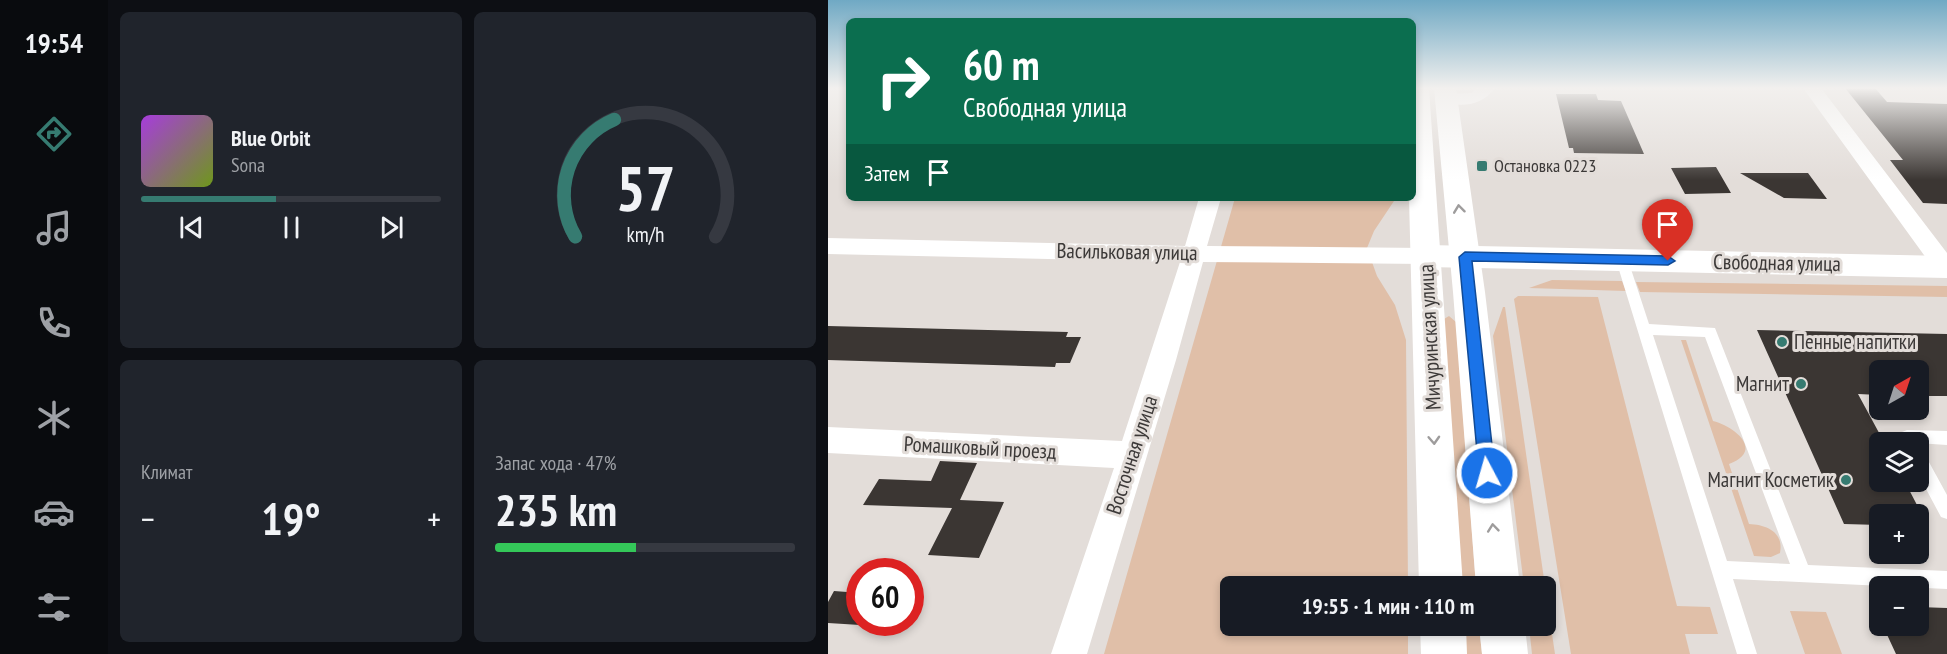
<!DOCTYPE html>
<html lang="ru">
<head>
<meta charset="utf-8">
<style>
	body { margin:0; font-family:"PT Sans Narrow",sans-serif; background:#20242c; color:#f1f3f6; height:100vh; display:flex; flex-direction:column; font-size:22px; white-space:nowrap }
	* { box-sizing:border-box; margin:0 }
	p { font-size:20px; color:#9ea1a6 }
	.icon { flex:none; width:33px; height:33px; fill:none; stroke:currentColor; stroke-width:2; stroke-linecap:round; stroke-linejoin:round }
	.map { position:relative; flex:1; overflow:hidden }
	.sheet { display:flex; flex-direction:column; gap:12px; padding:12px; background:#0d0f14; width:720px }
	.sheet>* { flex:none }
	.banner { position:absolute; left:18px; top:18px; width:570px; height:183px; border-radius:9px; box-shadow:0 3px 9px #0003; background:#0b6e4f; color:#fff; overflow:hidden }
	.needle { width:39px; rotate:39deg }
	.tools { position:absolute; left:1041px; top:360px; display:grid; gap:12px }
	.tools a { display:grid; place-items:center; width:60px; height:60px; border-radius:9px; background:#171b24; box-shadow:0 3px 9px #0003; font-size:30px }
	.speed { position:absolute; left:18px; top:558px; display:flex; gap:12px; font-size:30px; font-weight:700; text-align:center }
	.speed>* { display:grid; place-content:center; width:78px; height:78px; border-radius:50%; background:#171b24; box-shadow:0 3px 9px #0003; line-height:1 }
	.speed .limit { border:9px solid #d22; background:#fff; color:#111 }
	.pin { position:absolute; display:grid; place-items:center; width:51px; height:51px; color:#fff; margin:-62px -26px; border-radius:50% 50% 50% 0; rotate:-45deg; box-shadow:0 0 6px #0007 }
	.pin .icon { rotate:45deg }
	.me { position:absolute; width:66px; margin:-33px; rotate:354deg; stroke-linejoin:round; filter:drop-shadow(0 0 4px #0008) }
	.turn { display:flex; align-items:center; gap:21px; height:126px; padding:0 18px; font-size:27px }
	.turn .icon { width:78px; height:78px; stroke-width:2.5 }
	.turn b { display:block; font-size:42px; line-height:51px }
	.then { display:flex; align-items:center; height:57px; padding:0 18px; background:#0003; gap:12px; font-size:22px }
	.big { font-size:45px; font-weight:700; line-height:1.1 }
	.sheet .widget { flex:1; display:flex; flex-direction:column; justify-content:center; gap:9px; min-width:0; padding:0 21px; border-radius:9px; background:#20242c }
	.sheet .dial { align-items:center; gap:0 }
	.dial svg { height:156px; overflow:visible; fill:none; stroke:#363941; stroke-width:7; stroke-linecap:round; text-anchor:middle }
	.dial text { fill:#f1f3f6; stroke:none }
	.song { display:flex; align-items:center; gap:18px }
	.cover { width:72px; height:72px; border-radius:9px; background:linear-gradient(135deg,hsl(280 70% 55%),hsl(80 70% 35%)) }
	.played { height:6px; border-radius:3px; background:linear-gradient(90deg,#367b71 45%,#363941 45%) }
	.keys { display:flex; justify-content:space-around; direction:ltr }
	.heat { display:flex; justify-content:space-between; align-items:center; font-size:33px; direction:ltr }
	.charge { height:9px; border-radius:4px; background:linear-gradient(90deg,#34c759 47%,#363941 0) }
	.sheet .tiles { flex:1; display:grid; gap:12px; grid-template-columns:repeat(2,1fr) }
	.trip { position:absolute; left:392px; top:576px; width:336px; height:60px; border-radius:9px; background:#171b24; box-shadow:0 3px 9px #0003; font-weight:700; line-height:60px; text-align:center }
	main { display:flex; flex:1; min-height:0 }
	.menu { display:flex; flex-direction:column; width:108px; justify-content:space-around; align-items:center; background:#090b0e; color:#9ea1a6 }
	.menu .icon { width:42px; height:42px }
	.menu .on { color:#367b71 }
	.menu b { font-size:27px; color:#f1f3f6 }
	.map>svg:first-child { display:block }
</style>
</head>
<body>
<main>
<nav class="menu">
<b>19:54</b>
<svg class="icon on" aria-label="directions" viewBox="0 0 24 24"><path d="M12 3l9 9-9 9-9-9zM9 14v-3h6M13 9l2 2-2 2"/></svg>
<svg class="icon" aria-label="music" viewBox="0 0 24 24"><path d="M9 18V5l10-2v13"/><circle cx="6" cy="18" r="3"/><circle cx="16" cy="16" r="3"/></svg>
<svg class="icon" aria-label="phone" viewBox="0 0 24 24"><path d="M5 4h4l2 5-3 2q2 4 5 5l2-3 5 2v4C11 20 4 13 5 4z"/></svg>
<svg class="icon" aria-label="climate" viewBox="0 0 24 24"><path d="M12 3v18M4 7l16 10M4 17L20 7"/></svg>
<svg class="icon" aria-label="car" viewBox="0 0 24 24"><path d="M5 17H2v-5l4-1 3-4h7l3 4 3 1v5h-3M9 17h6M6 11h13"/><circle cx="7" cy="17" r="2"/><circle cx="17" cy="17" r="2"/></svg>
<svg class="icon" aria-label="filters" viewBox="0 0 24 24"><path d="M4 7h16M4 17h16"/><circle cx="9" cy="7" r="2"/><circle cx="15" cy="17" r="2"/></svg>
</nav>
<section class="sheet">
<div class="tiles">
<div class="widget">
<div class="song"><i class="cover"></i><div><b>Blue Orbit</b><p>Sona</p></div></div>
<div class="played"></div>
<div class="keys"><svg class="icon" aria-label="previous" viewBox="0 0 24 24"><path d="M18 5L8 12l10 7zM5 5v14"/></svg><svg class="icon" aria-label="pause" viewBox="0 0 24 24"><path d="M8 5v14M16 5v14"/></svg><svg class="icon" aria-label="next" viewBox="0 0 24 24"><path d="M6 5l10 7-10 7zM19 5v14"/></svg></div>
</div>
<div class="widget dial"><svg viewBox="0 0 100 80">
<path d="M14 69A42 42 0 1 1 86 69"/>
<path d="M14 69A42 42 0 0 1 34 9" stroke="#367b71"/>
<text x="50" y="56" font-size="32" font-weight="700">57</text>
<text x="50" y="72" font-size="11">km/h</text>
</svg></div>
<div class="widget"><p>Климат</p>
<div class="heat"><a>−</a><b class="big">19°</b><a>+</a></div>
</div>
<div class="widget"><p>Запас хода · 47%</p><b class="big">235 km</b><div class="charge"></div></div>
</div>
</section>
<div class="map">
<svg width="1119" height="654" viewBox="0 0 1119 654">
	<rect width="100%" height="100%" fill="#e3ddd9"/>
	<!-- green -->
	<path fill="#e0bfa8" d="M407,198H568L546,231L539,248L549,276L567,305L578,340L580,586H402V626H580V654H276Z
		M724,280L794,281L798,291L701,288Z
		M808,282L1119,286V297L812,292Z
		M690,296L770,297L849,606L882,607L890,634H857L862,654H743L686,299Z
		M675,307H677L717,586H696L665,336Z
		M621,316L628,322L648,586H632L615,322L616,319Z
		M853,340H858L885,421C908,427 936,451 901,464L921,524C939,525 956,532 952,553L943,557L926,556Z
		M717,587L727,654H704L701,626H717Z
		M962,611L998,612L1014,654H977Z
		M634,626H651L654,654H636Z"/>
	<!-- building -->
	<path fill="#3b3633" d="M1017,88H1047L1059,102L1119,104V204L1095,203L1062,160H1075Z
		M728,94H768L770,100L793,101L816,154L746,153L745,148H741Z
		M888,167L903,193L857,194L843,168Z
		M912,173H980L999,199L956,198Z
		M0,326L240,332L238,337H253L242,363H228L227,367L0,360Z
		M929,330L1119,334V396H1090V370H1052V395L1030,394L1056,442H1052V482H1077L1100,526H1090V514H1052V525L1016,524Z
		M112,461L149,463L132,500L176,502L151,558L100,555L124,508L35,505L51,479L103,481Z
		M6,591L32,593V625L0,623V602Z
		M1090,607L1119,608V654H1068L1055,626H1090Z"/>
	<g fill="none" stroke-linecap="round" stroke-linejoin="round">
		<!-- service -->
		<path fill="#fff" fill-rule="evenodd" d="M794,256L800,260L821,324L887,328L980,565L1119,571V589L905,579L929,654H909L788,260ZM825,335L877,337L962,564L899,561Z
			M1079,430L1119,431V445L1074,442L1071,437L1074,432Z
			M1090,451L1096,453L1119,495V519L1113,517L1090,474Z"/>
		<!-- minor -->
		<path fill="#fff" fill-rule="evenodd" d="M648,88H667C653,107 633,107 612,102L609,98L612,94L644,93Z
			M975,88H993L1119,253V275L1109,273Z
			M371,198H393L379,246L598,248L606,250L610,256L606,262L598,264L375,262L348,360L259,654H223L286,468L0,453V427L294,441L352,262L0,254V238L357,246Z"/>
		<!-- secondary -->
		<path fill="#fff" fill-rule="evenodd" d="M598,245L1119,256V278L598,267L587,263L583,256L587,249Z"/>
		<!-- primary -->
		<path fill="#fff" fill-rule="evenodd" d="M585,88H601L635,586H591L581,198H585Z
			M606,88H628L657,292L692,586H648L625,292Z
			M592,626H638L639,654H593Z
			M651,626H697L700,654H654Z"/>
	</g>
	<!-- one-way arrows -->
	<defs><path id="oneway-chevron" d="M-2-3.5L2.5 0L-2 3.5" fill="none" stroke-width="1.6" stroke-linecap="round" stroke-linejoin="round" transform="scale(1.5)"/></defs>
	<g stroke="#9e9c9c">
		<use href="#oneway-chevron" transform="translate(631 209) rotate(-97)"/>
		<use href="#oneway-chevron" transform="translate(606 440) rotate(87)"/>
		<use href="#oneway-chevron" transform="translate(665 528) rotate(-96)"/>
	</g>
	<!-- sky -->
	<linearGradient id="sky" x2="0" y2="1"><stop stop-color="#70a9c4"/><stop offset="0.49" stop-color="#f2f0ee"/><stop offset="1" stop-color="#f2f0ee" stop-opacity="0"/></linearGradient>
	<rect width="1119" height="180" fill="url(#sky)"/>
	<!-- route -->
	<path fill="#1a73e8" stroke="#114b97" stroke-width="1.5" d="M637,252L840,256L847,261L840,265L644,261L667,473L665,478L659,481L653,478L651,473L631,257Z"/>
	<!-- markers -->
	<g fill="#367b71" stroke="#e3ddd9" stroke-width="2">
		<rect x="648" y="160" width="12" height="12" rx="3"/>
		<circle cx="954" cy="342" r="6"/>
		<circle cx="973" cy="384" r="6"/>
		<circle cx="1018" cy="480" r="6"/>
	</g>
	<g text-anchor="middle" stroke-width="6" stroke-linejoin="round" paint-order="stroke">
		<!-- far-poi labels -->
		<g font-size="18" fill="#3c3938" stroke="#e3ddd9" text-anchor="start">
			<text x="666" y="172">Остановка 0223</text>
		</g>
		<!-- street labels -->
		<g font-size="21" fill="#3c3938" stroke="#e3ddd9">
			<text transform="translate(299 252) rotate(1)" y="7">Васильковая улица</text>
			<text transform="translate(949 263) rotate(1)" y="7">Свободная улица</text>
			<text transform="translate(602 337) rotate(-93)" y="7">Мичуринская улица</text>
			<text transform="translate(152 448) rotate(3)" y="7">Ромашковый проезд</text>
			<text transform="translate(304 455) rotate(-72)" y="7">Восточная улица</text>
		</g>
		<!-- poi labels -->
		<g font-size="21" fill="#3c3938" stroke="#e3ddd9" text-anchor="end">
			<text x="966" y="349" text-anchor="start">Пенные напитки</text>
			<text x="961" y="391">Магнит</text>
			<text x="1006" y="487">Магнит Косметик</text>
		</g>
	</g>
</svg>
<div class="tools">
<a><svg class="needle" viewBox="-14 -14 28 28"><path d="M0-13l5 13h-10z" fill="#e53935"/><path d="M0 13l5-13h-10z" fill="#9ea1a6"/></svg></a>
<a><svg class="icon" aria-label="layers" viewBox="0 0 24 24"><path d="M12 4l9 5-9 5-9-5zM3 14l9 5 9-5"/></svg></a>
<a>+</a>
<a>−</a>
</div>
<div class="speed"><div class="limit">60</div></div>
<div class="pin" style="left:840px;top:261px;background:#d93025"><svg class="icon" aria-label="arrive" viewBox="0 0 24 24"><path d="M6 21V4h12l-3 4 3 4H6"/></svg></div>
<svg class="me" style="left:659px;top:473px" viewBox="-20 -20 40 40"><circle r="17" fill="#1a73e8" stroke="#fff" stroke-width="3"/><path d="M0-11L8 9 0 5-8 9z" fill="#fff"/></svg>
<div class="trip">19:55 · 1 мин · 110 m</div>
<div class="banner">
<div class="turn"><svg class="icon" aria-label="right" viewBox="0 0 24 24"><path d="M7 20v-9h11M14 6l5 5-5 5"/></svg><div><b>60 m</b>Свободная улица</div></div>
<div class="then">Затем<svg class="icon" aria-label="arrive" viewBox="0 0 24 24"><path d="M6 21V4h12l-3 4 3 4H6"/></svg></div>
</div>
</div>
</main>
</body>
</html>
